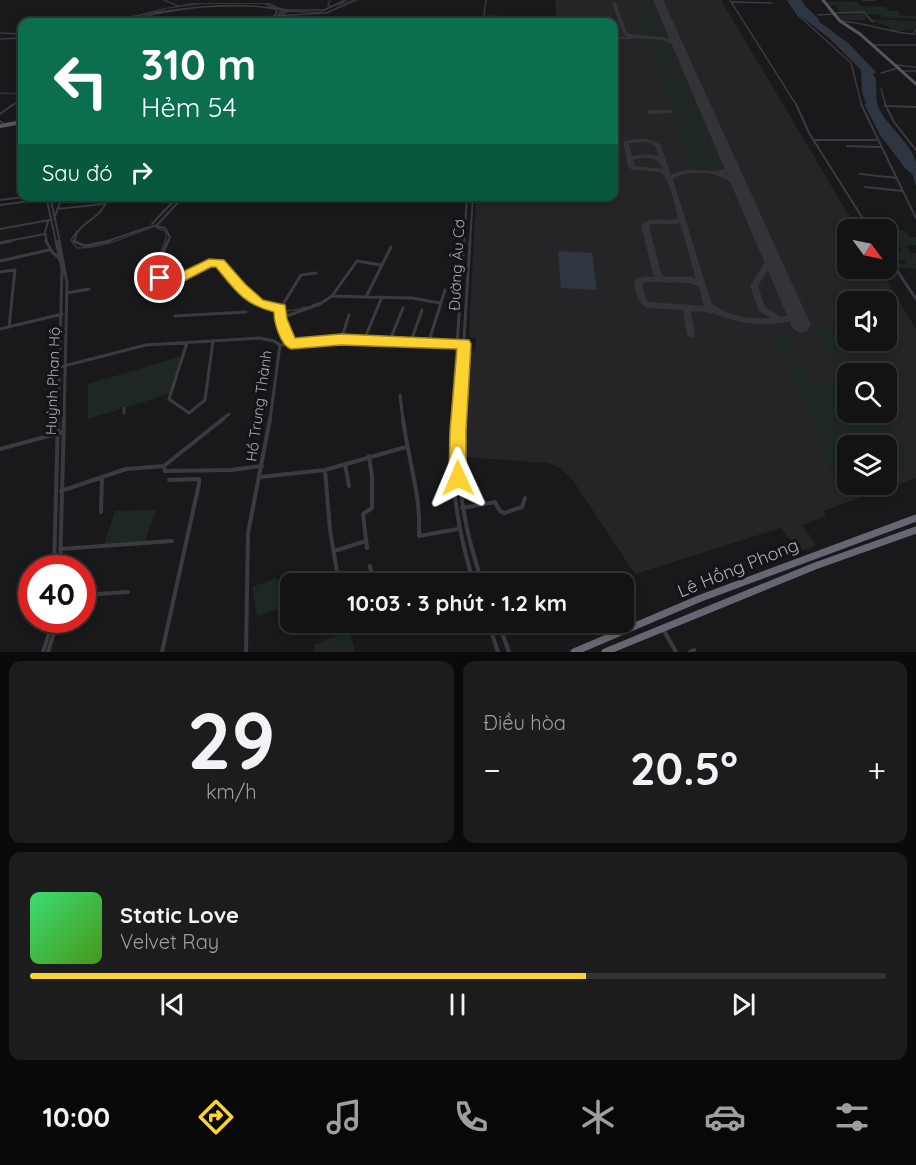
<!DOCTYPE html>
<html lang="vi">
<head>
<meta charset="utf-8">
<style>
	body { margin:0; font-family:Quicksand,sans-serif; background:#1c1c1d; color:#f1f3f6; height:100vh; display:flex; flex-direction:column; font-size:22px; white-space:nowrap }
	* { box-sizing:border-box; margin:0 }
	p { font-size:20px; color:#9d9ea0 }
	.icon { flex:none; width:33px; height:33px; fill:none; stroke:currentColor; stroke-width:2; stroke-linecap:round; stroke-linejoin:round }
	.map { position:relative; height:652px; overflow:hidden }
	.panel { display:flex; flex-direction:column; gap:9px; padding:9px; background:#0a0a0b; flex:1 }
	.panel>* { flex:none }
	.banner { position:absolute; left:18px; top:18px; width:600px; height:183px; border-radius:12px; box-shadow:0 3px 9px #0003,0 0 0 2px #323234; background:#0b6e4f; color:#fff; overflow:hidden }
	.needle { width:39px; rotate:123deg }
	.controls { position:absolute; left:837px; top:219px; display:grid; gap:12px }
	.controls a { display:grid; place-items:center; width:60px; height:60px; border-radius:12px; background:#131314; box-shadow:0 3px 9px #0003,0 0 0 2px #323234; font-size:30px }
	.speed { position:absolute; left:18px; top:555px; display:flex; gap:12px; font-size:30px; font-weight:700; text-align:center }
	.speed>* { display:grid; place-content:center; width:78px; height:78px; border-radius:50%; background:#131314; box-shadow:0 3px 9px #0003,0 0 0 2px #323234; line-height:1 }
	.speed .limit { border:9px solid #d22; background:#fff; color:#111 }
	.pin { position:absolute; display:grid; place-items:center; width:51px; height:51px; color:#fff; margin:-26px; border:3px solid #fff; border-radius:50%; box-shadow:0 2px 6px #0007 }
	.me { position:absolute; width:66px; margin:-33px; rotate:359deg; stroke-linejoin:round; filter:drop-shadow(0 0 4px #0008) }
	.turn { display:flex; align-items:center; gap:21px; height:126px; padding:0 24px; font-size:27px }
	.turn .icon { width:78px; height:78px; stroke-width:2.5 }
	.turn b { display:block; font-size:42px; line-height:51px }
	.then { display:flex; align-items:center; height:57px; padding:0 24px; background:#0003; gap:12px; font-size:22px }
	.big { font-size:45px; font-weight:700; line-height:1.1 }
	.panel .tile { flex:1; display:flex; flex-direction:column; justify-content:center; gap:9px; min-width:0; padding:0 21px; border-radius:12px; background:#1c1c1d }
	.panel .dial { align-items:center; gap:0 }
	.dial b { font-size:78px; line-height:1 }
	.song { display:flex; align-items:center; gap:18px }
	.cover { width:72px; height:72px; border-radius:9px; background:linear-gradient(135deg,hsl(140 70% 55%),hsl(100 70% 35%)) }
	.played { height:6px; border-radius:3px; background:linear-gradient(90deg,#fdd230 65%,#323234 65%) }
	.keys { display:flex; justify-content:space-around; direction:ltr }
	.heat { display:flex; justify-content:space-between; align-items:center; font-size:33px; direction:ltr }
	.panel .tiles { flex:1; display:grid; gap:9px; grid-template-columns:1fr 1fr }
	.tile:last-child { grid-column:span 2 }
	.trip { position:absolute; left:280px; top:573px; width:354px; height:60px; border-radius:12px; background:#131314; box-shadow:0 3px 9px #0003,0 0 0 2px #323234; font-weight:700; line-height:60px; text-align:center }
	.tabs { display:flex; height:96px; justify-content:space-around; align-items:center; background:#080808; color:#9d9ea0 }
	.tabs .icon { width:42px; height:42px }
	.tabs .current { color:#fdd230 }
	.tabs b { font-size:27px; color:#f1f3f6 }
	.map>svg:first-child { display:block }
</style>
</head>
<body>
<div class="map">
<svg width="916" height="652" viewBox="0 0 916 652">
	<rect width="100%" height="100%" fill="#19191b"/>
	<!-- built -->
	<path fill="#252528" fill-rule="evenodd" d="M555,0H721L857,229L848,230V268L880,269L916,329V478L823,511L826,516L802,525L816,545L799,552L781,528L635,574L572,479L560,468L548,463L463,457L468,357L470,356L471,351H475L476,339L469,337L476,197L614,196V22H485V15L556,17ZM848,302H886V340H848ZM848,374H886V412H848ZM848,446H886V484H848Z"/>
	<!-- green -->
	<path fill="#1e2721" d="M641,1L651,3L664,35H645L634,4Z
		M827,1L856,2L861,6L885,7L889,11H899V15L916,16V19L882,18L879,14L865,15L868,18H863L865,20H841L838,15H863L844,14L836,8L840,5L830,6Z
		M866,19L916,21V27H913L915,29L893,32L886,29L891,28C884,23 873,24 866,19Z
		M648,41L668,43L675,62L656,63Z
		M660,66L671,67L680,71L720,165L716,169L698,170L691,165L657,68Z
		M883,229L905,230L909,237H916V245H906L910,253H916V264H912L916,265V269L898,268L895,263L906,264L904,260L891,259L887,252H902L900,248L887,247L886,230Z
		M816,325H836L862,373L848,374V412L884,413L913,466L887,474L886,446H848V484L854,485L839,489L776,338L780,328H786L810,381L842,384Z
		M185,355L169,394L88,419V384Z
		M156,510L145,542L104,545L115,511Z
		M276,578L283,607L257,617L252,587Z
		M349,630L355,652H315L314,645Z"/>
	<!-- water -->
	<path fill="#2e3641" d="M353,0L319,13L285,12L274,21L265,22L276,16L280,11L264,4H203L157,10L125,21L110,22L165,8L192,3H270L284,10L318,12L335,7L342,2Z
		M790,0H802L809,14L849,44L876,72L873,74C879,82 874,96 878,106C885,125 913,144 916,163C916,171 916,179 916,187L913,175L905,168L880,135L864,104L866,103L862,92L861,70L829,38L798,14V12L790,5Z
		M558,251L592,253L597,290L561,288Z"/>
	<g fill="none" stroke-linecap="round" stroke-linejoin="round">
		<!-- stream -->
		<path stroke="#2e3641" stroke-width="1.5" d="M165,211L178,196
			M157,228L165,231L167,236L152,275L165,284L180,283L214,265C251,295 253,322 307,307
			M77,231L71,240L77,248C104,248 126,237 150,228
			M312,305L321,302"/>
		<!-- canal -->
		<path stroke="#2e3641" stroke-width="1.5" d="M164,0L178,6
			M330,0L328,5L332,7
			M150,13L164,9
			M0,93L22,94"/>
		<!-- river -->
		<path stroke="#2e3641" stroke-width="4" d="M796,0L817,20"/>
		<!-- taxiway -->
		<path fill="#333438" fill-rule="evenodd" d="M614,2L616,3L627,33C645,39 665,32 680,45L676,46C663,37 648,40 633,38L631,39H614V37H628L623,34L612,3Z
			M670,110L672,111V113L649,114L646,112L649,110Z
			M634,139H647L660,144L671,175C692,164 710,176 726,168L727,160H731L732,169L724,174L737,180L743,187L742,188H738C723,173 692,167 673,179L711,302C726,317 750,319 771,318L759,311L750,286L766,260L765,252L769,250L773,252L774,260L758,286L765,307L781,317L797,313L801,316L800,318C779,326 755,326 733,320C718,316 708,310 691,312L695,335L691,338L687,335L683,310L647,308C637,303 636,292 634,282C640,276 647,276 655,277L653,274L641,225C652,215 666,223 678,218C676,208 669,177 661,173C653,170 641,171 632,170L629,168L626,160L627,159L623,142ZM643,142L650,143L655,146L659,156L646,154L632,156L629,143ZM641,158C652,158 659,158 663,169L635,166L633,160ZM680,223L696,279L692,277H665L661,273L649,226L651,224H676ZM646,282L690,283L699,287L703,303L705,306L649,302L646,299L642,283Z"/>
		<!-- runway -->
		<path fill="#333438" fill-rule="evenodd" d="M653,0H663L811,325L808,330L801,333L794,330L791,325Z"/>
		<!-- minor-far3 -->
		<path stroke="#3a3a41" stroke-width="1.5" d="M730,0L797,106
			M788,0L798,15L851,63L862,106
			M863,0H873
			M732,2L772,3
			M289,10H324L345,0
			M834,13L864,12L873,22
			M818,15L833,14
			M274,16L326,13L356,0
			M840,21C865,22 889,33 914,34L916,29
			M106,22C162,9 232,0 289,10L281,16
			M121,22C170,9 225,0 275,9L277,12L272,18L263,22
			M483,22L486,0
			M0,33L22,34
			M0,39L22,38
			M873,45H916
			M895,65L916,67
			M902,71H916
			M881,73L898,68
			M881,89L886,106
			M12,106L22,99"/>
		<!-- minor-far2 -->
		<path stroke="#3a3a41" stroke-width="2" d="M796,104L809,133L870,230
			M861,104L916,218
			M885,104L894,122L916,150
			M885,106L916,107
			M0,114L14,104
			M0,121L3,123
			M815,140H876
			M847,146L880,147
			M860,174L897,178
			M865,187L903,191
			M46,196L56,242
			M50,196L60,242
			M0,200L32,196
			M0,205L62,197L54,219
			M57,209L103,204
			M152,224L177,197
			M157,225L184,196
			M0,229L50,220
			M3,242L45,234
			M47,242L45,232L48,221
			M75,242C74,222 106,219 107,196
			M105,242L143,229L155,226L165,228L170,237L168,242
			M464,242L467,196
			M470,242L473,196"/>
		<!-- minor-far1 -->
		<path stroke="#3a3a41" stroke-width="3" d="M46,241L52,252L60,259
			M56,241L62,269L58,420
			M59,241L67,283L64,420
			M74,241L85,246L110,241
			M168,241L161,257L157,275C179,289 195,267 216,262C227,267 231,277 239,286C250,299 264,305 280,309L301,275L316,273
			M0,243L11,241
			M391,247L366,297L412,298L440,303
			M886,254L916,299
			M0,261L49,250
			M0,272L15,270L9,327
			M67,293L89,289
			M332,296L366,297
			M175,316L246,312
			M0,329L62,314
			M341,340L349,315
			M364,340L382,297
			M390,340L403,308
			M411,341L422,310
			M429,341L445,290
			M187,343L169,399L189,413L205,400L213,341
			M291,343L281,318L320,304L332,296L357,261L381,265
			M280,345L341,340L464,344
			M60,367L146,345L259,338L274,341L280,345L270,420
			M400,395L403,420
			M124,408V413
			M221,420L229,414
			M452,420L464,241
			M459,420L470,241"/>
		<!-- minor -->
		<path stroke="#3a3a41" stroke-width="4" d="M403,419C408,460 421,493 419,536L458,529
			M452,419C449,476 457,529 474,584
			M459,419C456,479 463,528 483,584
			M0,449L63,432
			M345,464L349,486
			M164,466L165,471L231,470L262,466
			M325,470L330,530L339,584
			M260,477L325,470L406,447
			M61,491L126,469L164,466L223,419
			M462,508L495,502L500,511L504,513L522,507L525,498
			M101,512L102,477
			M367,548L363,514L372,508V476L369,456
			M60,549L172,541
			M334,551L366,541
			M370,566L374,584
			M54,568L58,419
			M60,568L64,419
			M82,595L128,592
			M488,622L498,652
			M498,622L509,652
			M663,629L676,652
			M43,652L53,620
			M48,652L58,620
			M162,652L199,484V479L169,480
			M246,652L248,533L270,419
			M690,652L694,650"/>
		<!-- major-far1 -->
		<path stroke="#555660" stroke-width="3" d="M823,0L840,21L860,34L916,84"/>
		<!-- major -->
		<path stroke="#555660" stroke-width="4" d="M0,126L22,122"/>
		<!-- highway -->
		<path stroke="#656772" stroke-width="7" d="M574,652L701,598L916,518
			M605,652L815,566L916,530"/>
	</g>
	<!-- route -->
	<path fill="#fdd230" stroke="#a4881f" stroke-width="1.5" d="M209,259L224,260L245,284L263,300L285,305L287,319L295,338L341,334L469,340L471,344L466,431V478L464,483L458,485L452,483L449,478L450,431L457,349L341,345L291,349C280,345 274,322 274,312C243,304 235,290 216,267H211L176,285L155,281L154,278L160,273L174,276Z"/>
	<g text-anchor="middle" stroke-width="6" stroke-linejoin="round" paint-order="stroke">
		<!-- street labels -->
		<g font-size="15" fill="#abaebc" stroke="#141416">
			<text transform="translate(457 265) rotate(-87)" y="5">Đường Âu Cơ</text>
			<text transform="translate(53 381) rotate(-88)" y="5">Huỳnh Phan Hộ</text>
			<text transform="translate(259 406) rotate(-82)" y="5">Hồ Trung Thành</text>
		</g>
		<!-- near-street labels -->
		<g font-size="18" fill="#abaebc" stroke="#141416">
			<text transform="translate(738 568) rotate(-22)" y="6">Lê Hồng Phong</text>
		</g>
	</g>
</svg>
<div class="controls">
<a><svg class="needle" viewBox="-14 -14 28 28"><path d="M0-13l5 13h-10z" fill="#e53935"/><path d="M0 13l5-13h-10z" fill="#9d9ea0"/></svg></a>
<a><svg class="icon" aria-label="sound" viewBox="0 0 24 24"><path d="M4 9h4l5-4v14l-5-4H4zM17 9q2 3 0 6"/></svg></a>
<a><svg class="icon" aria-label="search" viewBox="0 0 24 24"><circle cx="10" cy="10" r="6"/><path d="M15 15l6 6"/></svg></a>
<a><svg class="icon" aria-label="layers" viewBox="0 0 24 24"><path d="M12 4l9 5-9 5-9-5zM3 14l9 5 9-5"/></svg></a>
</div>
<div class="speed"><div class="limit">40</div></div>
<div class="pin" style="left:160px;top:278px;background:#d93025"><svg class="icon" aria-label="arrive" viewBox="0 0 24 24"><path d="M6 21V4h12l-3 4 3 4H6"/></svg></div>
<svg class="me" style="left:458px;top:478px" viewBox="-20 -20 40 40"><path d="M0-17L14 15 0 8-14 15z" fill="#fdd230" stroke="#fff" stroke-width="4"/></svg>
<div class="trip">10:03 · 3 phút · 1.2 km</div>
<div class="banner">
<div class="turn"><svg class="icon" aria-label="left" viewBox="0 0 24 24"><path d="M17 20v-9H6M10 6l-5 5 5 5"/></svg><div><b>310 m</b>Hẻm 54</div></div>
<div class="then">Sau đó<svg class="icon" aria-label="right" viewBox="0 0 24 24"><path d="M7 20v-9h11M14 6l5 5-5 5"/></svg></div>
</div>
</div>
<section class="panel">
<div class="tiles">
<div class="tile dial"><b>29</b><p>km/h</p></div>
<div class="tile"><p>Điều hòa</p>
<div class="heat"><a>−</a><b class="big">20.5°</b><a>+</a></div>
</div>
<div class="tile">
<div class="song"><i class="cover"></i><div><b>Static Love</b><p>Velvet Ray</p></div></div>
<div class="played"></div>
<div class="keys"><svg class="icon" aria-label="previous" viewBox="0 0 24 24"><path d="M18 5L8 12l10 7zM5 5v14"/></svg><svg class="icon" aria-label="pause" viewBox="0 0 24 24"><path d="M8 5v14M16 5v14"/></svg><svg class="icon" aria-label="next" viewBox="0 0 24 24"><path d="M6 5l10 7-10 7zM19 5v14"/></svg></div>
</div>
</div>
</section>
<nav class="tabs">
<b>10:00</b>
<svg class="icon current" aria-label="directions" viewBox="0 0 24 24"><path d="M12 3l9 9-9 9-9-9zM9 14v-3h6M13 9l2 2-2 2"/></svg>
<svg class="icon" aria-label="music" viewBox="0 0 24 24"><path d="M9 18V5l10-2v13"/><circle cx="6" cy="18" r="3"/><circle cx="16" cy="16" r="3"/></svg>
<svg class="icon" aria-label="phone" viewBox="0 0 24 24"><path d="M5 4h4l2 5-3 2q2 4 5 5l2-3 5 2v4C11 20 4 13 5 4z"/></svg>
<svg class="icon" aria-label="climate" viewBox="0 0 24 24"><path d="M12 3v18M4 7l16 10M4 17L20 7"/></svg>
<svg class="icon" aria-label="car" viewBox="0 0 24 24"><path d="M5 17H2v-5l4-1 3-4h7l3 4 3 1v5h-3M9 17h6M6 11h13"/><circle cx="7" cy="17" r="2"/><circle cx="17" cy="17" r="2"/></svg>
<svg class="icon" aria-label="filters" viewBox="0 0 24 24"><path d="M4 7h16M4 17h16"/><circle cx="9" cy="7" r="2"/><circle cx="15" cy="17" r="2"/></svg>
</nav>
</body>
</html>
